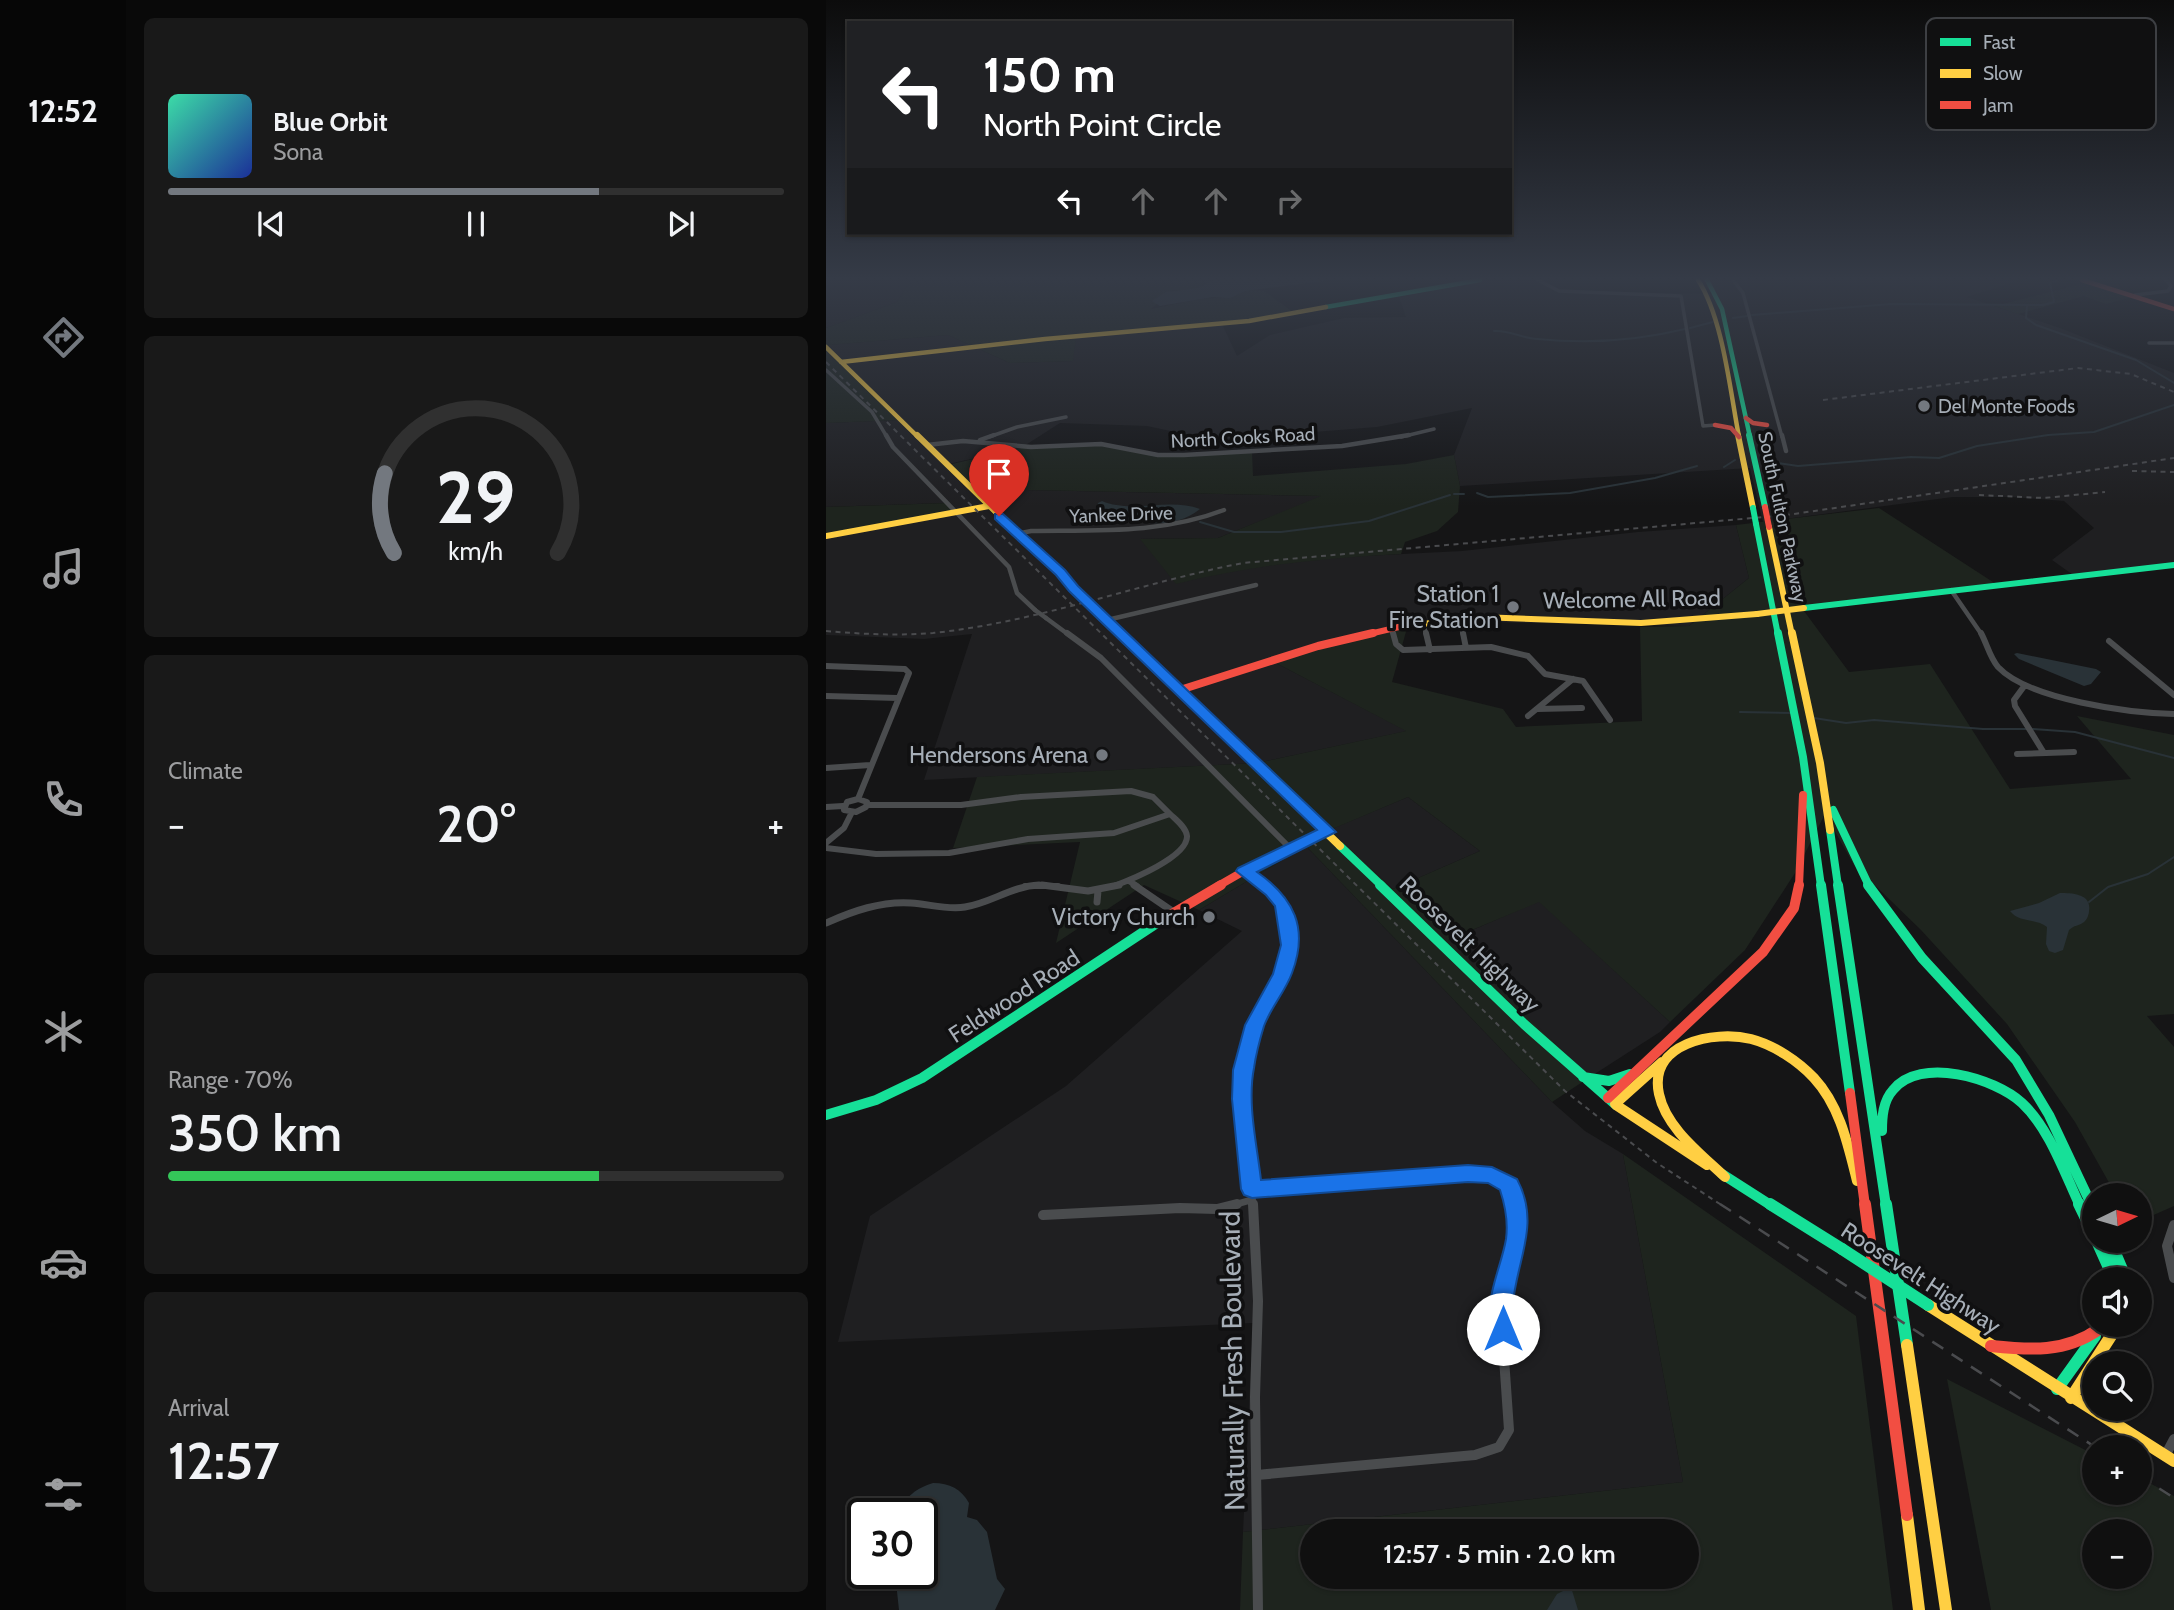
<!DOCTYPE html>
<html lang="en">
<head>
<meta charset="utf-8">
<style>
	body { margin:0; font-family:Cabin,sans-serif; background:#191919; color:#f1f3f6; height:100vh; display:flex; flex-direction:column; font-size:26px; white-space:nowrap }
	* { box-sizing:border-box; margin:0 }
	p { font-size:23px; color:#9c9d9f }
	.icon { flex:none; width:38px; height:38px; fill:none; stroke:currentColor; stroke-width:2; stroke-linecap:round; stroke-linejoin:round }
	.map { position:relative; flex:1; overflow:hidden }
	.side { display:flex; flex-direction:column; gap:18px; padding:18px; background:#090909; width:700px }
	.side>* { flex:none }
	.guide { position:absolute; left:21px; top:21px; width:665px; height:214px; border-radius:0px; box-shadow:0 2px 5px #0004,0 0 0 2px #303030; background:#202124; color:#fff; overflow:hidden }
	.needle { width:46px; rotate:85deg }
	.buttons { position:absolute; left:1256px; top:1183px; display:grid; gap:14px }
	.buttons a { display:grid; place-items:center; width:70px; height:70px; border-radius:50%; background:#101010; box-shadow:0 2px 5px #0004,0 0 0 2px #303030; font-size:35px }
	.speed { position:absolute; left:21px; top:1498px; display:flex; gap:14px; font-size:35px; font-weight:700; text-align:center }
	.speed>* { display:grid; place-content:center; width:91px; height:91px; border-radius:50%; background:#101010; box-shadow:0 2px 5px #0004,0 0 0 2px #303030; line-height:1 }
	.speed .limit { border:4px solid #111; border-radius:10px; background:#fff; color:#111 }
	.pin { position:absolute; display:grid; place-items:center; width:60px; height:60px; color:#fff; margin:-72px -30px; border-radius:50% 50% 50% 0; rotate:-45deg; box-shadow:0 0 7px #0007 }
	.pin .icon { rotate:45deg }
	.me { position:absolute; width:77px; margin:-38px; rotate:0deg; stroke-linejoin:round; filter:drop-shadow(0 0 5px #0008) }
	.turn { display:flex; align-items:center; gap:24px; height:147px; padding:0 21px; font-size:32px }
	.turn .icon { width:91px; height:91px; stroke-width:2.5 }
	.turn b { display:block; font-size:49px; line-height:60px }
	.lanes { display:flex; align-items:center; height:66px; padding:0 21px; background:#0003; justify-content:center; gap:35px; direction:ltr }
	.lanes .off { opacity:.35 }
	.big { font-size:52px; font-weight:600; line-height:1.1 }
	.side .widget { flex:1; display:flex; flex-direction:column; justify-content:center; gap:10px; min-width:0; padding:0 24px; border-radius:10px; background:#191919 }
	.side .dial { align-items:center; gap:0 }
	.dial svg { height:182px; overflow:visible; fill:none; stroke:#303030; stroke-width:7; stroke-linecap:round; text-anchor:middle }
	.dial text { fill:#f1f3f6; stroke:none }
	.song { display:flex; align-items:center; gap:21px }
	.cover { width:84px; height:84px; border-radius:10px; background:linear-gradient(135deg,hsl(160 70% 55%),hsl(230 70% 35%)) }
	.played { height:7px; border-radius:4px; background:linear-gradient(90deg,#73787f 70%,#303030 70%) }
	.keys { display:flex; justify-content:space-around; direction:ltr }
	.heat { display:flex; justify-content:space-between; align-items:center; font-size:38px; direction:ltr }
	.charge { height:10px; border-radius:5px; background:linear-gradient(90deg,#34c759 70%,#303030 0) }
	.trip { position:absolute; left:474px; top:1519px; width:399px; height:70px; border-radius:35px; background:#101010; box-shadow:0 2px 5px #0004,0 0 0 2px #303030; font-weight:600; line-height:70px; text-align:center }
	main { display:flex; flex:1; min-height:0 }
	.tabs { display:flex; flex-direction:column; width:126px; justify-content:space-around; align-items:center; background:#060606; color:#9c9d9f }
	.tabs .icon { width:49px; height:49px }
	.tabs .selected { color:#73787f }
	.tabs b { font-size:32px; color:#f1f3f6 }
	.map>svg:first-child { display:block }
</style>
</head>
<body>
<main>
<nav class="tabs">
<b>12:52</b>
<svg class="icon selected" aria-label="directions" viewBox="0 0 24 24"><path d="M12 3l9 9-9 9-9-9zM9 14v-3h6M13 9l2 2-2 2"/></svg>
<svg class="icon" aria-label="music" viewBox="0 0 24 24"><path d="M9 18V5l10-2v13"/><circle cx="6" cy="18" r="3"/><circle cx="16" cy="16" r="3"/></svg>
<svg class="icon" aria-label="phone" viewBox="0 0 24 24"><path d="M5 4h4l2 5-3 2q2 4 5 5l2-3 5 2v4C11 20 4 13 5 4z"/></svg>
<svg class="icon" aria-label="climate" viewBox="0 0 24 24"><path d="M12 3v18M4 7l16 10M4 17L20 7"/></svg>
<svg class="icon" aria-label="car" viewBox="0 0 24 24"><path d="M5 17H2v-5l4-1 3-4h7l3 4 3 1v5h-3M9 17h6M6 11h13"/><circle cx="7" cy="17" r="2"/><circle cx="17" cy="17" r="2"/></svg>
<svg class="icon" aria-label="filters" viewBox="0 0 24 24"><path d="M4 7h16M4 17h16"/><circle cx="9" cy="7" r="2"/><circle cx="15" cy="17" r="2"/></svg>
</nav>
<section class="side">
<div class="widget">
<div class="song"><i class="cover"></i><div><b>Blue Orbit</b><p>Sona</p></div></div>
<div class="played"></div>
<div class="keys"><svg class="icon" aria-label="previous" viewBox="0 0 24 24"><path d="M18 5L8 12l10 7zM5 5v14"/></svg><svg class="icon" aria-label="pause" viewBox="0 0 24 24"><path d="M8 5v14M16 5v14"/></svg><svg class="icon" aria-label="next" viewBox="0 0 24 24"><path d="M6 5l10 7-10 7zM19 5v14"/></svg></div>
</div>
<div class="widget dial"><svg viewBox="0 0 100 80">
<path d="M14 69A42 42 0 1 1 86 69"/>
<path d="M14 69A42 42 0 0 1 10 34" stroke="#73787f"/>
<text x="50" y="56" font-size="32" font-weight="700">29</text>
<text x="50" y="72" font-size="11">km/h</text>
</svg></div>
<div class="widget"><p>Climate</p>
<div class="heat"><a>−</a><b class="big">20°</b><a>+</a></div>
</div>
<div class="widget"><p>Range · 70%</p><b class="big">350 km</b><div class="charge"></div></div>
<div class="widget"><p>Arrival</p><b class="big">12:57</b></div>
</section>
<div class="map">
<svg width="1348" height="1610" viewBox="0 0 1348 1610">
	<rect width="100%" height="100%" fill="#151516"/>
	<!-- built -->
	<path fill="#1f1f21" d="M0,280H85L71,302L0,328Z
		M665,280H714L736,291L887,294L874,280H1194L1141,297L1234,328L1348,373V566L1250,577L1226,560L1268,528L1238,501L1185,497H1127L937,522L924,468L634,486L628,455L646,408L551,427L386,440L321,426L234,423L195,448L118,465L147,489L498,496L392,538L315,539L350,583L396,572L497,558L636,551L812,532L910,525L923,578L863,626L656,622L613,624L577,628L450,663L581,731L431,763L98,780L146,634L98,639L0,635V536L120,503L0,507V423L72,420L1,345L122,335L184,363L246,361L250,337L396,324L411,356L444,335L518,318L580,317L573,297Z
		M582,797L654,851L567,889L503,830Z
		M480,846L726,1102L759,1131L797,1154L857,1482L417,1532L427,1323L12,1342L44,1216L240,1086L416,931L373,910Z
		M713,901L844,1022L834,1032L764,1077L621,941Z"/>
	<!-- green -->
	<path fill="#1e241e" fill-rule="evenodd" d="M85,280H393L376,289L347,290L325,309L374,299L402,297L418,290L438,291L471,315L250,338L247,361L184,363L122,335L2,345L73,420L0,423V328L71,302Z
		M1263,282L1310,296L1280,304L1258,296L1192,314L1169,306Z
		M268,444L344,456L426,451L427,476L580,464L628,455L634,486L632,512L611,531L579,542L575,554C499,558 424,565 350,584L314,539L392,538L495,496L147,489L117,466L195,448Z
		M121,503L130,513L0,536V507Z
		M1053,508L1170,584L978,611L1023,672L1104,664L1184,789L1305,779L1251,716L1348,735V1014L1321,1016L1348,1047V1206L1314,1221V1195H1290L1249,1122L1181,1024L1095,930L1028,865L999,814L969,873L919,950L844,1022L713,902L622,940L764,1077L726,1102L480,846L373,910L318,885L230,943L254,842L127,848L151,777L431,763L580,731L448,662L515,642L581,628L566,682L677,709L690,727L816,721L814,627L863,626L923,578L910,525ZM582,797L654,851L567,889L504,830Z
		M797,1154L1030,1316L1067,1610H414L417,1532L857,1482ZM486,1531H861V1577H486Z
		M1121,1379L1269,1455V1493H1314V1478L1348,1496V1610H1165ZM1314,1531V1577H1269V1531Z"/>
	<!-- water -->
	<path fill="#293237" d="M388,280H497L498,281L419,291L404,298L387,297L334,306L326,301L340,292L372,288Z
		M276,501C306,514 343,497 374,509C344,533 311,520 277,517L270,510L272,503Z
		M1191,653L1270,669L1275,672L1265,684L1258,686L1193,659L1188,654Z
		M1234,893C1247,893 1266,894 1263,911C1263,914 1261,920 1258,922C1253,926 1248,925 1243,930L1237,950L1229,953L1223,951L1220,944L1221,927C1210,918 1193,923 1184,911L1213,903Z
		M107,1483C124,1483 135,1489 143,1503L141,1517L151,1520L161,1532L171,1579L179,1589L169,1610H73L69,1573H96V1514H73C79,1496 91,1488 107,1483Z
		M745,1587L752,1610H721L731,1594Z"/>
	<g fill="none" stroke-linecap="round" stroke-linejoin="round">
		<!-- stream -->
		<path stroke="#293237" stroke-width="2" d="M1201,306L1200,318L1210,325L1310,360L1348,383
			M926,315L1065,304L1217,305L1228,302L1224,283L1233,280
			M907,318L921,316
			M864,328L887,322
			M668,331C683,330 696,338 711,339C761,344 810,341 859,329
			M938,461L972,466L1085,457L1113,458L1151,446L1222,435L1268,432L1348,405
			M898,467L909,460
			M651,493L662,497L744,493L829,478L871,466
			M628,494H638
			M374,522L408,532H455L543,521L624,495
			M914,712L965,713
			M988,718L1020,723L1048,720L1157,729H1201
			M1207,729L1249,732L1348,758
			M1263,902L1282,887L1322,874L1348,857"/>
		<!-- street-far4 -->
		<path stroke="#4a4c4e" stroke-width="3.5" d="M712,280L733,291L855,296L877,426L889,425
			M907,280L917,293L956,437
			M1309,295L1342,291L1345,286L1340,280
			M1323,343H1348
			M0,370L46,412L61,437
			M163,437L191,427L240,417
			M575,437L608,429"/>
		<!-- street-far3 -->
		<path stroke="#4a4c4e" stroke-width="4.5" d="M60,435L67,447L183,567L191,593L209,610
			M956,435L960,451
			M154,440L168,435
			M101,445L137,441L205,447L275,444L332,455H358L516,446L583,435
			M190,534L205,531C271,530 336,534 398,510
			M1125,590L1156,635
			M220,618L243,635
			M633,618L637,635
			M281,620L430,585
			M599,630L600,635"/>
		<!-- street-far2 -->
		<path stroke="#4a4c4e" stroke-width="6" d="M241,633L275,658L464,848
			M567,633L570,644L577,650L665,647L702,656L719,674L757,681L784,720
			M600,633L604,650
			M637,633L640,648
			M1155,633C1161,644 1164,658 1172,667C1203,700 1304,713 1348,714
			M1283,641L1348,695
			M0,666L79,669L83,673L32,799
			M1199,685L1188,700L1189,706L1218,753
			M0,696L72,698
			M711,709L756,708
			M702,716L747,679
			M1191,754L1248,752
			M0,768L44,765
			M32,799L41,802L40,807L30,812L18,810L21,802Z
			M0,807L17,806
			M0,843L18,828L26,812
			M0,848L50,854L123,853L202,839L288,833L344,814L327,797L305,791L195,797L135,805H41
			M418,871L439,886
			M303,881L311,886
			M199,886H232
			M288,886C304,880 362,857 361,836C360,827 350,820 344,814"/>
		<!-- street-far1 -->
		<path stroke="#4a4c4e" stroke-width="7" d="M216,885L262,891L293,885
			M308,885L349,913
			M271,902L272,891
			M0,923C27,911 55,901 85,903C103,904 121,910 139,907C165,903 186,886 213,885
			M426,1189L631,1174L666,1175L683,1185L689,1206
			M404,1206L425,1200
			M427,1206L416,1099L417,1070L429,1025L463,957L464,934L457,905L437,885"/>
		<!-- street -->
		<path stroke="#4a4c4e" stroke-width="10" d="M427,1204L432,1301L429,1397L432,1610
			M217,1215L354,1208L391,1209L411,1204
			M1348,1225L1341,1246L1348,1278
			M1339,1456L1348,1439
			M431,1475L649,1455L673,1447L683,1430L675,1315L691,1237L689,1204"/>
		<!-- fast-far4 -->
		<path stroke="#16e098" stroke-width="4.5" d="M881,280L896,309L924,437
			M500,307L654,280"/>
		<!-- fast-far3 -->
		<path stroke="#16e098" stroke-width="6" d="M923,435L939,507
			M930,524L952,635
			M978,608L1348,565"/>
		<!-- fast-far2 -->
		<path stroke="#16e098" stroke-width="8" d="M952,633L977,757L995,886
			M1007,810L1043,886
			M1004,830L1012,886
			M514,846L556,886"/>
		<!-- fast-far1 -->
		<path stroke="#16e098" stroke-width="10" d="M554,885L698,1024L790,1105
			M995,885L1024,1093
			M1012,885L1060,1206
			M1042,885L1096,958L1190,1060L1223,1115L1266,1206
			M757,1077L783,1081L804,1074
			M0,1115L50,1100L96,1078L334,921
			M1056,1131C1056,1117 1057,1101 1067,1090C1094,1056 1169,1078 1196,1103C1223,1128 1238,1172 1254,1206
			M896,1174L946,1206"/>
		<!-- fast -->
		<path stroke="#16e098" stroke-width="12" d="M944,1204L1016,1249
			M1060,1204L1081,1345
			M1253,1204L1269,1237
			M1266,1204L1269,1211
			M1271,1241L1288,1279
			M1284,1241L1300,1279
			M1231,1389L1269,1336"/>
		<!-- slow-far4 -->
		<path stroke="#ffcf43" stroke-width="4.5" d="M872,280C897,318 904,391 913,437
			M0,347L92,437
			M15,362L219,339L423,321L500,307"/>
		<!-- slow-far3 -->
		<path stroke="#ffcf43" stroke-width="6" d="M91,435L256,596
			M912,435L927,508
			M943,527L966,635
			M0,536L163,506
			M270,610L296,635
			M573,627L653,617L815,623L931,614"/>
		<!-- slow-far2 -->
		<path stroke="#ffcf43" stroke-width="8" d="M294,633L514,846
			M966,633L994,763L1004,830"/>
		<!-- slow-far1 -->
		<path stroke="#ffcf43" stroke-width="10" d="M789,1104L836,1062
			M790,1105L881,1165
			M899,1177C875,1154 840,1128 833,1094C822,1043 888,1030 925,1039C948,1045 972,1061 988,1078C1014,1106 1022,1145 1031,1181"/>
		<!-- slow -->
		<path stroke="#ffcf43" stroke-width="12" d="M1102,1305L1348,1461
			M1081,1345L1120,1610
			M1245,1398L1292,1325
			M1081,1515L1093,1610"/>
		<!-- jam-far4 -->
		<path stroke="#f24e42" stroke-width="4.5" d="M1256,280L1348,309
			M920,418L927,423L941,425
			M889,425L905,428L913,437"/>
		<!-- jam-far3 -->
		<path stroke="#f24e42" stroke-width="6" d="M539,635L573,627"/>
		<!-- jam-far2 -->
		<path stroke="#f24e42" stroke-width="8" d="M354,690L492,646L547,633
			M392,886L418,871L501,832
			M973,886L977,795"/>
		<!-- jam-far1 -->
		<path stroke="#f24e42" stroke-width="10" d="M334,921L395,885
			M1024,1093L1039,1206
			M782,1098L937,952L968,908L973,885"/>
		<!-- jam -->
		<path stroke="#f24e42" stroke-width="12" d="M1039,1204L1081,1515
			M1165,1346C1204,1350 1239,1353 1273,1329"/>
		<!-- rail-far1 -->
		<path stroke="#4a4b4e" stroke-width="2" stroke-dasharray="5 4.5" stroke-linecap="butt" d="M0,362L739,1091L831,1163L897,1206
			M997,400L1252,368L1305,374L1348,392
			M1306,471L1348,472
			M1153,495L1218,498L1279,492
			M0,631C36,634 71,636 107,633C212,622 314,583 417,563L961,515L1348,458"/>
		<!-- rail -->
		<path stroke="#4a4b4e" stroke-width="2.5" stroke-dasharray="13 10" stroke-linecap="butt" d="M894,1204L1269,1447
			M1314,1476L1348,1498"/>
		<!-- street-bridge -->
		<path stroke="#4a4c4e" stroke-width="4.5" d="M209,610L220,618"/>
		<!-- fast-bridge-far1 -->
		<path stroke="#16e098" stroke-width="6" d="M927,508L930,524
			M256,596L270,610"/>
		<!-- fast-bridge -->
		<path stroke="#16e098" stroke-width="12" d="M1016,1249L1102,1305"/>
		<!-- slow-bridge -->
		<path stroke="#ffcf43" stroke-width="6" d="M931,614L978,608"/>
		<!-- jam-bridge -->
		<path stroke="#f24e42" stroke-width="6" d="M939,507L943,527"/>
	</g>
	<!-- sky -->
	<linearGradient id="sky" x2="0" y2="1"><stop stop-color="#0c0c0c"/><stop offset="0.55" stop-color="#353b47"/><stop offset="1" stop-color="#353b47" stop-opacity="0"/></linearGradient>
	<rect width="1348" height="506" fill="url(#sky)"/>
	<!-- route -->
	<path fill="#1a73e8" stroke="#114b97" stroke-width="2" d="M169,514H177L239,570L252,586L510,832L431,872C468,898 483,928 466,973C459,992 445,1007 438,1026C434,1039 430,1054 428,1068C421,1103 431,1145 435,1180L642,1165L666,1167L691,1179C715,1224 691,1259 687,1303C686,1315 691,1325 686,1336L677,1339L669,1336C654,1305 675,1270 680,1239C682,1224 679,1205 674,1190L662,1183L642,1182L426,1198L418,1195L415,1189L406,1099L407,1070L419,1025L447,974L455,945L449,906L440,895L410,871L412,868L491,830L243,591L230,575L169,519Z"/>
	<!-- markers -->
	<g fill="#73787f" stroke="#101011" stroke-width="2.5">
		<circle cx="1098" cy="406" r="7"/>
		<circle cx="687" cy="607" r="7"/>
		<circle cx="276" cy="755" r="7"/>
		<circle cx="383" cy="917" r="7"/>
	</g>
	<g text-anchor="middle" stroke-width="7" stroke-linejoin="round" paint-order="stroke">
		<!-- far-poi labels -->
		<g font-size="19" fill="#a6aeb7" stroke="#101011" text-anchor="start">
			<text x="1112" y="413">Del Monte Foods</text>
		</g>
		<!-- far-street labels -->
		<g font-size="19" fill="#a6aeb7" stroke="#101011">
			<text transform="translate(417 437) rotate(-3)" y="7">North Cooks Road</text>
			<text transform="translate(295 514) rotate(-2)" y="7">Yankee Drive</text>
			<text transform="translate(957 517) rotate(78)" y="7">South Fulton Parkway</text>
		</g>
		<!-- poi labels -->
		<g font-size="23" fill="#a6aeb7" stroke="#101011" text-anchor="end">
			<text x="673" y="602">Station 1<tspan x="673" dy="26">Fire Station</tspan></text>
			<text x="262" y="763">Hendersons Arena</text>
			<text x="369" y="925">Victory Church</text>
		</g>
		<!-- street labels -->
		<g font-size="23" fill="#a6aeb7" stroke="#101011">
			<text transform="translate(806 599) rotate(-1)" y="8">Welcome All Road</text>
			<text transform="translate(644 944) rotate(44)" y="8">Roosevelt Highway</text>
			<text transform="translate(188 996) rotate(-33)" y="8">Feldwood Road</text>
			<text transform="translate(1095 1278) rotate(33)" y="8">Roosevelt Highway</text>
		</g>
		<!-- near-street labels -->
		<g font-size="28" fill="#a6aeb7" stroke="#101011">
			<text transform="translate(406 1361) rotate(-91)" y="10">Naturally Fresh Boulevard</text>
		</g>
	</g>
	<!-- legend -->
	<rect x="1100" y="18" width="230" height="112" rx="10" fill="#101011" stroke="#3d3f43" stroke-width="2"/>
	<rect x="1114" y="38" width="31" height="8" fill="#16e098"/>
	<rect x="1114" y="69" width="31" height="9" fill="#ffcf43"/>
	<rect x="1114" y="101" width="31" height="8" fill="#f24e42"/>
	<g font-size="19" fill="#a6aeb7">
		<text x="1157" y="49">Fast</text>
		<text x="1157" y="80">Slow</text>
		<text x="1157" y="112">Jam</text>
	</g>
</svg>
<div class="buttons">
<a><svg class="needle" viewBox="-14 -14 28 28"><path d="M0-13l5 13h-10z" fill="#e53935"/><path d="M0 13l5-13h-10z" fill="#9c9d9f"/></svg></a>
<a><svg class="icon" aria-label="sound" viewBox="0 0 24 24"><path d="M4 9h4l5-4v14l-5-4H4zM17 9q2 3 0 6"/></svg></a>
<a><svg class="icon" aria-label="search" viewBox="0 0 24 24"><circle cx="10" cy="10" r="6"/><path d="M15 15l6 6"/></svg></a>
<a>+</a>
<a>−</a>
</div>
<div class="speed"><div class="limit">30</div></div>
<div class="pin" style="left:173px;top:516px;background:#d93025"><svg class="icon" aria-label="arrive" viewBox="0 0 24 24"><path d="M6 21V4h12l-3 4 3 4H6"/></svg></div>
<svg class="me" style="left:677px;top:1329px" viewBox="-20 -20 40 40"><circle r="19" fill="#fff"/><path d="M0-13L10 11 0 6-10 11z" fill="#1a73e8"/></svg>
<div class="trip">12:57 · 5 min · 2.0 km</div>
<div class="guide">
<div class="turn"><svg class="icon" aria-label="left" viewBox="0 0 24 24"><path d="M17 20v-9H6M10 6l-5 5 5 5"/></svg><div><b>150 m</b>North Point Circle</div></div>
<div class="lanes"><svg class="icon" aria-label="left" viewBox="0 0 24 24"><path d="M17 20v-9H6M10 6l-5 5 5 5"/></svg><svg class="icon off" aria-label="ahead" viewBox="0 0 24 24"><path d="M12 20V5M6 11l6-6 6 6"/></svg><svg class="icon off" aria-label="ahead" viewBox="0 0 24 24"><path d="M12 20V5M6 11l6-6 6 6"/></svg><svg class="icon off" aria-label="right" viewBox="0 0 24 24"><path d="M7 20v-9h11M14 6l5 5-5 5"/></svg></div>
</div>
</div>
</main>
</body>
</html>
